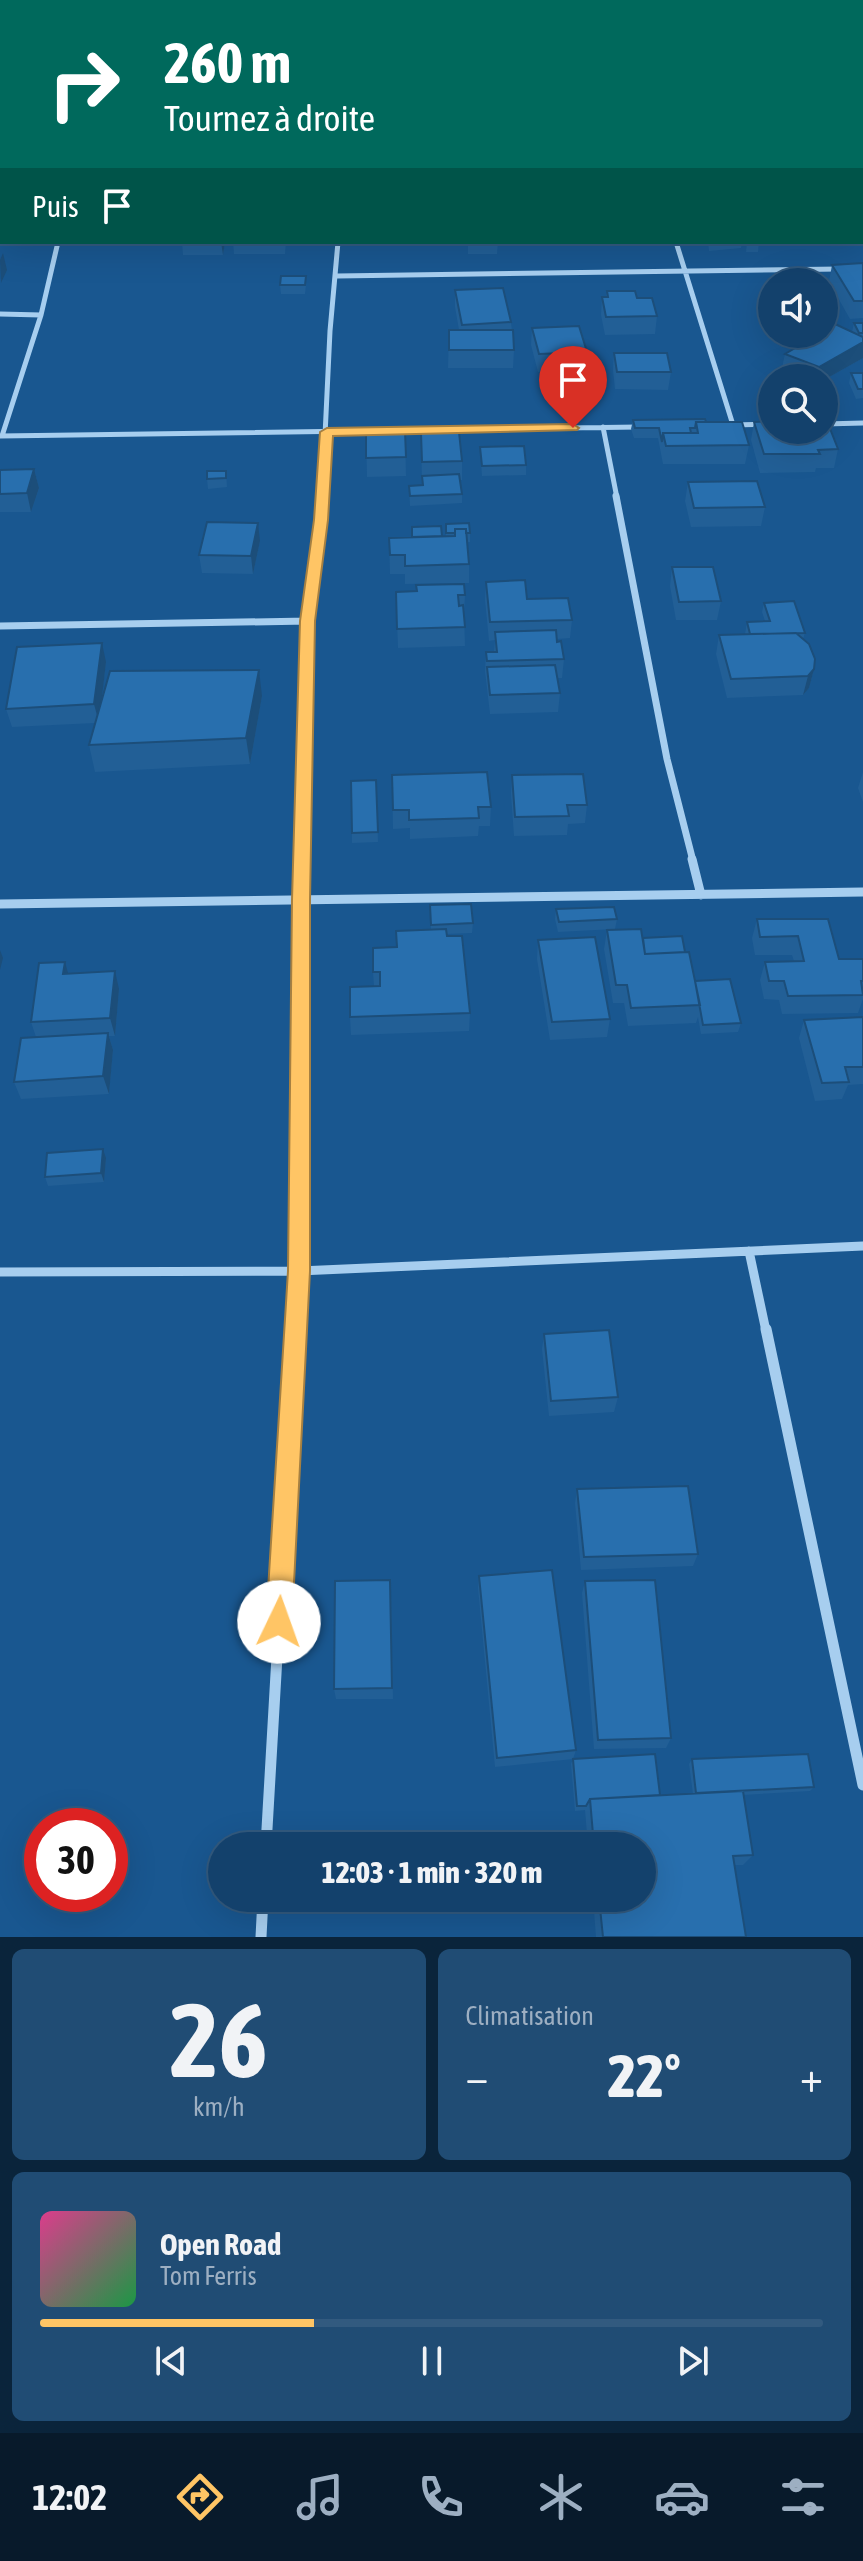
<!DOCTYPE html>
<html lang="fr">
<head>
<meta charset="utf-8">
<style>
	body { margin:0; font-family:"Asap Condensed",sans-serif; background:#204c74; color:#f1f3f6; height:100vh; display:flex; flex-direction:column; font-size:30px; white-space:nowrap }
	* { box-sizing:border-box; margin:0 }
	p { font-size:26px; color:#9dafc2 }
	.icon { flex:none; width:44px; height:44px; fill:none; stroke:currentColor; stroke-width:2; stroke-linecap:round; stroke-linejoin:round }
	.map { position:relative; height:1937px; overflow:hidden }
	.sheet { display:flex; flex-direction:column; gap:12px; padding:12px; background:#0a243b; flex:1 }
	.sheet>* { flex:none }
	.top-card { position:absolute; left:0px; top:0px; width:864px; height:244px; box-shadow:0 8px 32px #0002,0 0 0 2px #325a7f; background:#00695c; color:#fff; overflow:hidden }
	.fabs { position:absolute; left:758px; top:268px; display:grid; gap:16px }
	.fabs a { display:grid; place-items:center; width:80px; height:80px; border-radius:50%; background:#13416c; box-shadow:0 8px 32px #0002,0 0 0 2px #325a7f; font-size:40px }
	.speed { position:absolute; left:24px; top:1808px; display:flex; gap:16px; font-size:40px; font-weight:700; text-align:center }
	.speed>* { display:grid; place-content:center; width:104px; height:104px; border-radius:50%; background:#13416c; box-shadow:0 8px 32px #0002,0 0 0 2px #325a7f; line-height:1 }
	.speed .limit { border:12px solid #d22; background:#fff; color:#111 }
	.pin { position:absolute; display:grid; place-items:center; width:68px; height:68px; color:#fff; margin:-82px -34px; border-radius:50% 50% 50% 0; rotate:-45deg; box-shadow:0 0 8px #0007 }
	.pin .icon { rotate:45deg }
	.me { position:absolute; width:88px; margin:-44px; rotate:3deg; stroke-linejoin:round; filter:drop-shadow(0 0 6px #0008) }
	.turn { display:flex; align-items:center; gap:28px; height:168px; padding:0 32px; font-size:36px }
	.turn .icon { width:104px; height:104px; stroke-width:2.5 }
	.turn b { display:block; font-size:56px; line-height:68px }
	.then { display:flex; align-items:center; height:76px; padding:0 32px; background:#0003; gap:16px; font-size:30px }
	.big { font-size:60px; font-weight:800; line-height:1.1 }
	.sheet .card { flex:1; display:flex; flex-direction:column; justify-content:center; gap:12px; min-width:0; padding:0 28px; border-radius:12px; background:#204c74 }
	.sheet .dial { align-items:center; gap:0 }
	.dial b { font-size:104px; line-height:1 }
	.song { display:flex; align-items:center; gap:24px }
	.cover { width:96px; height:96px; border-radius:12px; background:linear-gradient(135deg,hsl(330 70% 55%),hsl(140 70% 35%)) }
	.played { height:8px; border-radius:4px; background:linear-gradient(90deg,#ffc565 35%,#325a7f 35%) }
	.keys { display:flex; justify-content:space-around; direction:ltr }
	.heat { display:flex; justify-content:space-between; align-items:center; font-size:44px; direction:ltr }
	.sheet .tiles { flex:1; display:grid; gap:12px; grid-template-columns:1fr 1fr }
	.card:last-child { grid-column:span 2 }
	.trip { position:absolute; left:208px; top:1832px; width:448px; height:80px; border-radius:40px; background:#13416c; box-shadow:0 8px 32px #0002,0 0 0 2px #325a7f; font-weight:800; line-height:80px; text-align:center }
	.menu { display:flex; height:128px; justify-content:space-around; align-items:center; background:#081a2b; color:#9dafc2 }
	.menu .icon { width:56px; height:56px }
	.menu .current { color:#ffc565 }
	.menu b { font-size:36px; color:#f1f3f6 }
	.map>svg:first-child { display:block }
</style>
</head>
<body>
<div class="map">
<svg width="863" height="1937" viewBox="0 0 863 1937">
	<rect width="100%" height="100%" fill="#195790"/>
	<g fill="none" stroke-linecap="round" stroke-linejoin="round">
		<!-- street-far3 -->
		<path stroke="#a7ceef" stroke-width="5" d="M676,242L733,425
			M337,276L840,269
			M0,314L41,315
			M824,424L863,423
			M733,425L772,424
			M603,427L617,498
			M0,436L639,427
			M2,436L41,315L58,242
			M322,498L330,331L338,242"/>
		<!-- street-far2 -->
		<path stroke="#a7ceef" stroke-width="7" d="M616,496L667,759L693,861
			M0,626L308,621
			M302,861L308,621L322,496"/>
		<!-- street-far1 -->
		<path stroke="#a7ceef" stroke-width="9" d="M692,859L701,895
			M0,904L863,892
			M749,1251L766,1331
			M0,1272L299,1271L863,1246
			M296,1331L299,1271L302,859"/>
		<!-- street -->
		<path stroke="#a7ceef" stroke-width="11" d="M766,1329L863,1785
			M266,1846L296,1329
			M261,1937L263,1898"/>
		<!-- primary -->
		<path fill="#eff7ff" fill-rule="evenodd" d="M862,47H863V53H862Z
			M0,55H2V61H0Z"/>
	</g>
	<!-- wall -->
	<path fill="#225f96" d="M182,242H225L223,255H183Z
		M233,242H286L285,254H234Z
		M468,242H498L497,254H468Z
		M708,242H742L741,248L709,251Z
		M747,242H761H759L758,252H746Z
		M863,263V318L850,319L829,282L832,265Z
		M280,285H306L305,294H281Z
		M455,290L511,322L514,350L513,368H448L449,330H459L455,307Z
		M607,291L637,298L657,316L655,334L605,335L601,315L602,297H606Z
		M854,323H863V358L824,380V378H797L781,372L785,354L852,332Z
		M532,328L587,352L585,370L538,372L531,345Z
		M614,353L671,372L668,390L615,389L613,370Z
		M851,373H863V398L856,399L849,383Z
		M633,420L706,422L749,445L745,464H663L658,438H634L631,429Z
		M754,422L838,449L834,468H816L815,472L760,473L751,440Z
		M405,431L406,476L367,477L366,432Z
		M421,433L462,461V480H460L462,494V503L410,506L409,486L422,485Z
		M480,447L526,465V475L482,476Z
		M34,469L39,488L31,512H0V470Z
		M226,471L227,487L208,489L207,479Z
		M688,482L765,507L761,526L691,527L685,501Z
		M446,524L470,533V542H467L469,564V583L405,584V574H390L389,538L446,536Z
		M260,541L253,574L202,573L199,555Z
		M672,567L721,601L717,620H676L670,586Z
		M486,582L572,620L570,638L557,639L564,659L562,678H557L560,693L558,712L490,714L485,671L486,652H494L495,640L489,641L485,600Z
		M396,592L465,595L464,614L465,646L398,648Z
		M764,603L805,633L803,639L814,669L809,688L803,695L727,698L716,654L719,635L745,634L747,622L765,621L762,612Z
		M106,662L101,703L262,696L250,764L95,772L89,745L95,723L12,727L6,709Z
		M863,772V802L858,788Z
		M392,775L491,807L490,826H479L478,836L410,839V828L393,829Z
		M512,775L587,805L585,823L568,824L567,835L514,836L511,794Z
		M376,780L378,842L352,843V833Z
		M430,905L473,923L472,933L446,934L470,1013L469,1031L351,1035L350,1017L374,986L373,972L397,947L431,929Z
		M556,909L617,919L615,929L558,932L555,919Z
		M757,919H828L839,959H863V999L858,1013L782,1014L779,1000L764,999L760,980L765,962L794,961L792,955H755L752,938Z
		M607,930L643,938L685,952L695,981L741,1023L738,1032L701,1034L698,1017L696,1023L628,1026L624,1003H613L604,949Z
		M538,940L610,1019L607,1037L550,1040L537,959Z
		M68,974L119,989L115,1036H109L113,1050L109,1094L21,1099L14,1082L36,1037L31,1022Z
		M863,1017V1084L848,1085L842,1099L815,1101L799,1038L804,1020Z
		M106,1158L104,1182L48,1186L45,1177Z
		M544,1334L618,1397L614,1412L549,1416L542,1349Z
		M577,1489L698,1554L693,1566L581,1570L575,1503Z
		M479,1576L576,1750L573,1759L660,1795L693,1794L689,1764L692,1759L814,1787L810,1791L743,1795L753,1855L743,1865H735L746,1937H596L593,1898H642V1846H588L585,1810L575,1811L571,1764L573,1759L495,1767L478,1588Z
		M585,1581L671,1738L666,1748L594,1749L582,1593Z
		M391,1592L393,1699H336L334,1689Z"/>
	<!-- shaded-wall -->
	<path fill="#1c4e7a" d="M2,69V90L0,95V73Z
		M221,242H225L223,255Z
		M3,253L7,270L1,283L0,260Z
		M863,342V358L824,380V378H817L819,367Z
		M34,469L39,488L31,512L27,493Z
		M258,523L260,541L253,574L251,556Z
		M102,643L106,662L99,723L94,704Z
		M814,669L809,688L803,695L808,676Z
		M259,670L262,696L250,764L246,738Z
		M0,950L3,958L0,970Z
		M65,962L70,980L63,974Z
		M115,971L119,989L115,1036L110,1018Z
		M108,1033L113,1050L109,1094L103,1076Z
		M103,1149L106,1158L104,1182L101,1173Z"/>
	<!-- building -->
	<path fill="#286fae" stroke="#1c4e7a" stroke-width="2" d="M863,263V301H854L832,265Z
		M281,276H306L305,285H280Z
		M503,288L511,322L462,325L455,290Z
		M607,291H635L637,298H652L657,316L606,317L602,297H608Z
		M854,323H863V333H859Z
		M835,324L863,337V342L819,367L785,354L819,334H824V331Z
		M579,326L587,352L539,354L532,328Z
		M449,330H513L514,350H449Z
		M614,353H667L671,372H617Z
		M851,373H863V389H858Z
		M705,419L706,422H696L695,428H690L691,433H663L662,442L659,428H635L633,420Z
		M772,421V430H824V421H827L838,449L818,450L820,454H764L754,422Z
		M696,422H742L749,445L666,446L663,433H698Z
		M405,431L406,457L366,458V432Z
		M459,432L462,461L422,462L421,433Z
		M524,446L526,465L482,466L480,447Z
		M34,469L27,493L0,494V470Z
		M207,471H226V478L207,479Z
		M459,474L462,494L410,496L409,486L423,485L422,476Z
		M757,481L765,507L694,508L688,482Z
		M207,522L258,523L251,556L199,555Z
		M469,523L470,533H466V529H455V533H446V524Z
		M441,526L442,536L412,537V527Z
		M455,529H466L469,564L405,566V555H390L389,538L455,536Z
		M672,567H713L721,601L679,602Z
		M525,580L527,599L568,598L572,620L490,622L486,582Z
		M464,584L465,595H458L459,606L463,605L465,627L397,629L396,592L417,591L416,585Z
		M794,601L805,633L750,634L747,622L770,621L764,603Z
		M556,630L557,642L561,641L564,659L487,661L486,652H497L495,632Z
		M796,633L809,644L815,659L814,669L808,676L731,679L719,635Z
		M102,643L94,704L6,709L17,647Z
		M555,665L560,693L490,695L487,667Z
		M259,670L246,738L89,745L110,671Z
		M487,772L491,807H478L479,818L409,820V810H393L392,775Z
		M583,774L587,805H567L569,816L515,817L512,775Z
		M376,780L378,832L352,833L351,781Z
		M471,904L473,923L431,925L430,905Z
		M614,907L617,919L559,922L556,909Z
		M757,919H828L839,959H863V981H861L863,995L788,996L784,981H769L765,962L804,961L798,936L760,937Z
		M446,929L447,936H462L470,1013L350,1017V987L380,986V972H373V948L397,947L396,931Z
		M641,929L645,954L689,952L700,1005L631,1008L627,985H616L607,930Z
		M682,936L685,952L645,954L643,938Z
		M595,937L610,1019L552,1022L538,940Z
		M65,962L63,974L115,971L110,1018L31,1022L39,963Z
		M730,979L741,1023L703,1025L695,981Z
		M863,1017V1067H845L849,1082L822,1083L804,1020Z
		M108,1033L103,1076L14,1082L21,1038Z
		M103,1149L101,1173L45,1177L47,1153Z
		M609,1330L618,1397L551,1401L544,1334Z
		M688,1486L698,1554L584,1557L577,1489Z
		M552,1570L576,1750L497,1758L479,1576Z
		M390,1580L392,1688L334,1689L335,1581Z
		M655,1580L671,1738L598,1740L585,1581Z
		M655,1754L660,1795L590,1799L586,1806H577L573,1759Z
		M808,1754L814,1787L696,1793L692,1759Z
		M743,1791L753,1855L733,1856L746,1937H603L599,1898H642V1846H594L590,1799Z"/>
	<!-- route -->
	<path fill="#ffc565" stroke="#a68042" stroke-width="2" d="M573,424L579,428L577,430L333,436L328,520L315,621L310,900V1271L292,1622L288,1631L279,1635L270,1631L266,1622L288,1271L292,900L300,621L314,520L320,432L327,428Z"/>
</svg>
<div class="fabs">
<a><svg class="icon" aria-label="sound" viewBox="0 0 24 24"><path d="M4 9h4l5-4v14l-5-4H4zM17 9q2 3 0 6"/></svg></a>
<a><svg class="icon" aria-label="search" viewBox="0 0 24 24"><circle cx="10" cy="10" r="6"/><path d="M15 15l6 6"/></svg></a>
</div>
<div class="speed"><div class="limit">30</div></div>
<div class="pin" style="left:573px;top:428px;background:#d93025"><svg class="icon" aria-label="arrive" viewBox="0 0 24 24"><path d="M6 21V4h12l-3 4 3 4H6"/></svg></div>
<svg class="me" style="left:279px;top:1622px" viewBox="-20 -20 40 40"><circle r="19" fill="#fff"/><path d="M0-13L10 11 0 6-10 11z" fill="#ffc565"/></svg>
<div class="trip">12:03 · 1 min · 320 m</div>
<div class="top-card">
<div class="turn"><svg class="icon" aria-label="right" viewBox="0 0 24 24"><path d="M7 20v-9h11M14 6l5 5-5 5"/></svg><div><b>260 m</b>Tournez à droite</div></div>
<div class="then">Puis<svg class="icon" aria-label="arrive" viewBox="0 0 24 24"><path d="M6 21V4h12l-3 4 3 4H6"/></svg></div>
</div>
</div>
<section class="sheet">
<div class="tiles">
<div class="card dial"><b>26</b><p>km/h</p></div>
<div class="card"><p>Climatisation</p>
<div class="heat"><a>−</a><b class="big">22°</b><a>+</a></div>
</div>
<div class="card">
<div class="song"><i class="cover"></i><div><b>Open Road</b><p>Tom Ferris</p></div></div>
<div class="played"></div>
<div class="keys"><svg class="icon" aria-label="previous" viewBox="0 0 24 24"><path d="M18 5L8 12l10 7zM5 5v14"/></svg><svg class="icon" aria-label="pause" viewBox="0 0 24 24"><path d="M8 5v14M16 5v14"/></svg><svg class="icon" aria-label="next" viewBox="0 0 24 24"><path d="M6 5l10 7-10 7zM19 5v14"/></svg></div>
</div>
</div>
</section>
<nav class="menu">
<b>12:02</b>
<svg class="icon current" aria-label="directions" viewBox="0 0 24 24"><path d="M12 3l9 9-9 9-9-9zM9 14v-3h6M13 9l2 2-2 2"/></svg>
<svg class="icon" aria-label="music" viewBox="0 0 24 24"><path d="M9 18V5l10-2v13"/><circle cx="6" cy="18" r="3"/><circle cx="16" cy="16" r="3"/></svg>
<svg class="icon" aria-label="phone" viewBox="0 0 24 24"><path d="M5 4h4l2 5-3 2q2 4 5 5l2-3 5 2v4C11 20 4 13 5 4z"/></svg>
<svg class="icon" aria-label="climate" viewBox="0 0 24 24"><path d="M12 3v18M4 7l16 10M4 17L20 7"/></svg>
<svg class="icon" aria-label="car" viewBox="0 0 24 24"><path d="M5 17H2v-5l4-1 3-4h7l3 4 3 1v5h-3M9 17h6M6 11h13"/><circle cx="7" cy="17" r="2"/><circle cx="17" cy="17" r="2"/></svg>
<svg class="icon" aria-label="filters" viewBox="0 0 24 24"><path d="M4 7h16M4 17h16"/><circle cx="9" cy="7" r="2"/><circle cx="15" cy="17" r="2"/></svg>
</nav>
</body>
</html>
